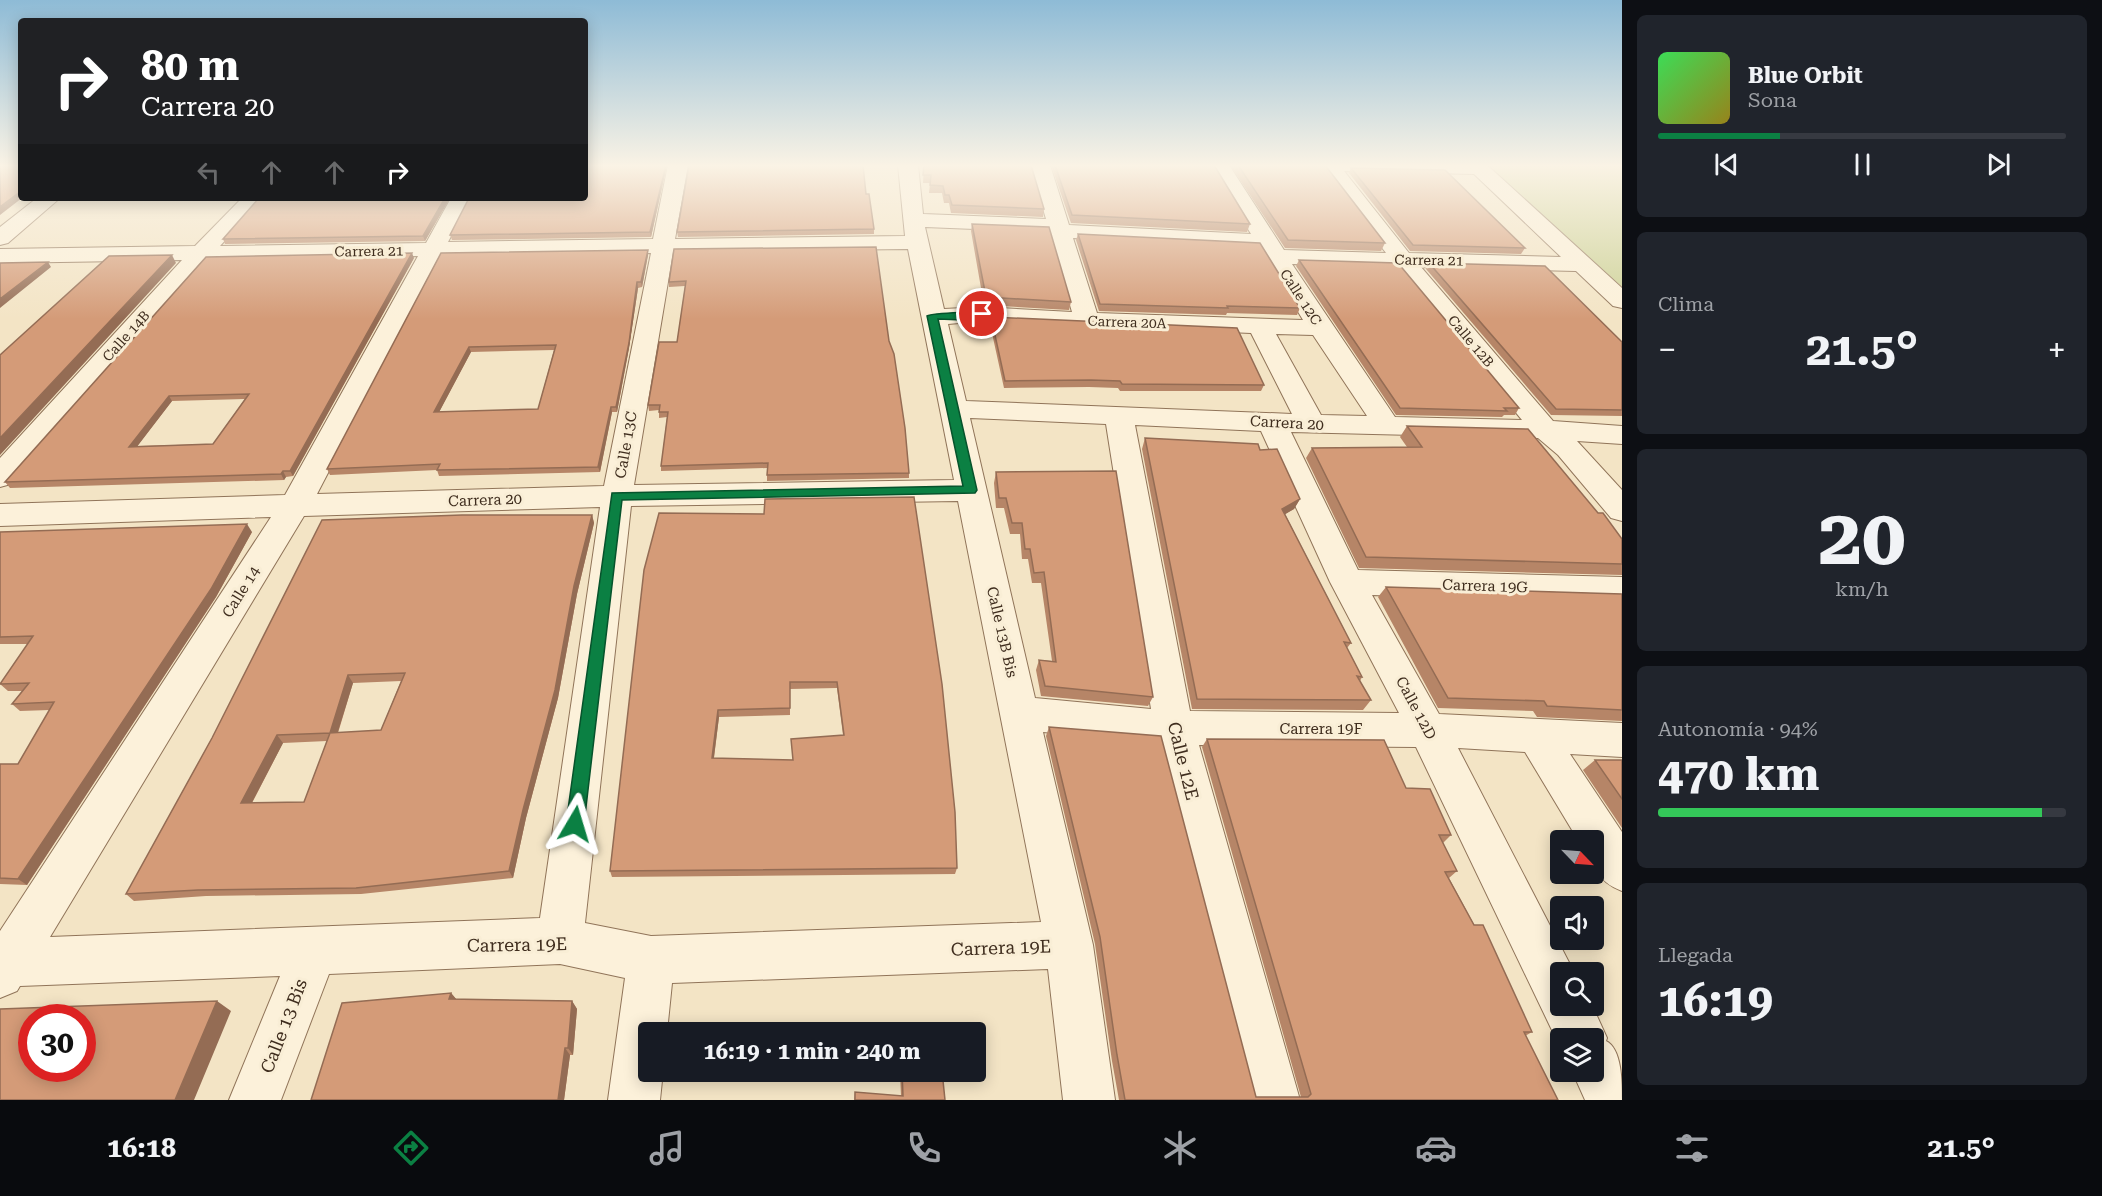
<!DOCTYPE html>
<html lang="es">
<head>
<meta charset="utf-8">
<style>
	body { margin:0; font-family:"Roboto Serif",serif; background:#20242c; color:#f1f3f6; height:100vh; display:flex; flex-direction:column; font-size:22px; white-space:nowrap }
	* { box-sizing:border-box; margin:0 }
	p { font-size:20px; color:#9ea1a6 }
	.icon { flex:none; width:33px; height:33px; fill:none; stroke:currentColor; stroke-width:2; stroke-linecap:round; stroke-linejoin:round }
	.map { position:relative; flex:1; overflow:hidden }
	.drawer { display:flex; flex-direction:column; gap:15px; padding:15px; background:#0d0f14; width:480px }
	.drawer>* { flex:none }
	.top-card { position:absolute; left:18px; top:18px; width:570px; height:183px; border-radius:6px; box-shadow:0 3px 15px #0003; background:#202124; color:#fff; overflow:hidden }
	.needle { width:39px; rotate:115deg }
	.fabs { position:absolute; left:1550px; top:830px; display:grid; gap:12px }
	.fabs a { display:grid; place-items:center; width:54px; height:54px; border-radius:6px; background:#171b24; box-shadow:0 3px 15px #0003; font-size:30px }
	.speed { position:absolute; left:18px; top:1004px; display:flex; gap:12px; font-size:30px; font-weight:700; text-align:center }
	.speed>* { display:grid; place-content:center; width:78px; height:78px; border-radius:50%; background:#171b24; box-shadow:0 3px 15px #0003; line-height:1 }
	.speed .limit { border:9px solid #d22; background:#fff; color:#111 }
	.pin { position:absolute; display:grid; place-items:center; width:51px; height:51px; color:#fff; margin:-26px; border:3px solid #fff; border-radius:50%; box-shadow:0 2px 6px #0007 }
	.me { position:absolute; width:66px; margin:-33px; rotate:7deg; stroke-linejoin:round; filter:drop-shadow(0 0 4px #0008) }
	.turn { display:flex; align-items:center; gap:21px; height:126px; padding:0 24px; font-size:27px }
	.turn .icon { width:78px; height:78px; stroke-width:2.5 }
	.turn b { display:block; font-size:42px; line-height:51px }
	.lanes { display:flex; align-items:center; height:57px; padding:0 24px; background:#0003; justify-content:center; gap:30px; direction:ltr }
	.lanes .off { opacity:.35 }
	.big { font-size:45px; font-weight:700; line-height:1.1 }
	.drawer .card { flex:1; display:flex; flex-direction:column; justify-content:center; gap:9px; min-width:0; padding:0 21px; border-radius:9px; background:#20242c }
	.drawer .dial { align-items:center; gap:0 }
	.dial b { font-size:78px; line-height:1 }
	.song { display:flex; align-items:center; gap:18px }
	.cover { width:72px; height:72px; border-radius:9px; background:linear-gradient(135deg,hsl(130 70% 55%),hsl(50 70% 35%)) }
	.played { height:6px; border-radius:3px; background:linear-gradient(90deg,#0b8043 30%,#363941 30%) }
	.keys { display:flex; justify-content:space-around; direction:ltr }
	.heat { display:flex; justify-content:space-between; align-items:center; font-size:33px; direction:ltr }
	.charge { height:9px; border-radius:4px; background:linear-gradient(90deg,#34c759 94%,#363941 0) }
	.trip { position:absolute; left:638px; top:1022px; width:348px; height:60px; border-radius:6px; background:#171b24; box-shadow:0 3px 15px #0003; font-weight:700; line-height:60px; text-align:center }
	.menu { display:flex; height:96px; justify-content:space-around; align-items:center; background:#090b0e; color:#9ea1a6 }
	.menu .icon { width:42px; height:42px }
	.menu .on { color:#0b8043 }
	.menu b { font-size:27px; color:#f1f3f6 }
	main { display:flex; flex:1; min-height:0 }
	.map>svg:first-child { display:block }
</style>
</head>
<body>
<main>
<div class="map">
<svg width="1622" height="1100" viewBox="0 0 1622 1100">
	<rect width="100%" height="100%" fill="#f3e4c5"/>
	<!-- green -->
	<path fill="#cdd298" d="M1487,165H1622V287Z"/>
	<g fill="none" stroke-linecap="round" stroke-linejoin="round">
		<defs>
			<path id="minor" d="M668,165H688L675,239L905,236L898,165H918L923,214L1046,219L1030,165H1050L1069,225L1251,234L1209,165H1229L1284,250L1386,253L1319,165H1487L1622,288V308L1613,306L1576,271L1421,267L1553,421L1622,426V444L1577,441L1622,490V521L1611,518L1558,455L1538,438L1291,432L1358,570L1622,577V603L1372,595L1439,714L1622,723V757L1570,754L1622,832V891C1596,881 1593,867 1593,840H1578L1525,752L1458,748L1574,972H1560V1005H1592L1607,1038L1606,1041C1622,1049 1622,1082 1622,1100H1585L1572,1071H1593V1038H1560V1047L1416,747L1199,745L1300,1100H1248L1158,743L1043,732L1093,945L1115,1100H1063L1048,969L672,983L667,1032H648V1071H663L660,1100H608L625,978L560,964L329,974L281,1100H229L280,976L20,986L17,991L0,998V931L271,517L0,526V504L285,495L418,256L207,260L11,484L0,487V458L182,260L0,263V249L195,246L242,198H264L220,246L426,243L451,198H471L448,242L653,239ZM1344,171L1474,174L1561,257L1409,253ZM925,227L1049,232L1072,312L982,307L944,309ZM1073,238L1259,247L1303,320L1097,313ZM908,249L954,480L634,485L673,252ZM651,253L604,486L317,494L441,256ZM1292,264L1396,267L1522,420L1395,417ZM982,321L1251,333L1292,414L966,401L948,324ZM1276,334L1313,335L1367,416L1321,415ZM970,418L1106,424L1151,709L1035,698ZM1135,425L1261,431L1330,582L1399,713L1190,711ZM958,501L1041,922L651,936L585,923L631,506ZM600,507L540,918L50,937L304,516Z
				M37,198H60L8,243L0,245V227Z"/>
		</defs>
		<!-- minor casing -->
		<use href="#minor" stroke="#907459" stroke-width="2"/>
		<!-- minor -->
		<use href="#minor" fill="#fcf1da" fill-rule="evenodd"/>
	</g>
	<!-- wall -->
	<path fill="#b68567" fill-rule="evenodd" d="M585,165H667L651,237L452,240L450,235Z
		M924,165L1044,209L1043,217L951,213L949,203H944L942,193H929L930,183H923Z
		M1051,165H1214L1250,224L1247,232L1071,223Z
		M1230,165H1325L1385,243L1381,251L1285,248Z
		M1351,168L1525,248L1521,254L1410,251L1349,173Z
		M866,194L874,229V234L678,237L677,232Z
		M450,198L425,241L225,244L223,239Z
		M972,224L1071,302L1069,310L984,305L971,231Z
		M1078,234L1300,308L1297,315L1227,313L1226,315L1099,311L1076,240Z
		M674,249L889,341L909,473V478L767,481V468L661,471V466L667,417L659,418V410L649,411L648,405L677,342L685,286L669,287V282Z
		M441,253L648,255L642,287L638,288L629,348L617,412H612L600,472L439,476L437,470L330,475L327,469ZM554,350L538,409L439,412L471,352Z
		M414,258L293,476L286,477L284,480L10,488L5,482ZM245,399L213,444L137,446L172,401Z
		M1299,260L1519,408L1515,415H1504L1502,417L1396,415L1296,266Z
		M1429,263L1622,342V416L1551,415L1426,269Z
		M991,317L1264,385L1261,391H1120L1118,388L1089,387L1004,388L990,324Z
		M1407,426L1598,513L1622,539V575L1359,568L1306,458L1312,448L1407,447L1400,437Z
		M1145,438L1260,450L1300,499L1294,509L1285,514L1351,643L1347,648L1362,677L1360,681L1371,700L1363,710L1192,709L1142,449Z
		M996,472L1153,697L1148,706L1041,696L1036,670L1039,660L1052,661L1041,583H1032L1028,559H1022L1020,534H1010L1004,508H996L994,483Z
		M764,514L957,868L955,874L612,877L610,871ZM837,688L843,735L792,760L714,758L719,717L790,715V689Z
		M592,515L594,523L577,594L558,698L526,818L513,878L361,894L206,896L134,901L126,894L212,738ZM401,681L381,730L338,733L353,683ZM327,741L304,802L252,803L283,743Z
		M0,532H252L216,597L27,885L0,884V764H18L50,710L20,711L12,704L22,691H8L0,684L28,644H0Z
		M1386,587L1622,594V721L1537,717L1533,711L1438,708L1378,597Z
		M1049,727L1256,1097H1301L1202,747L1207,739L1406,788L1451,835L1443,843L1457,871L1449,878L1532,1032L1525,1036L1558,1100H1119L1112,1061L1095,944L1046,736Z
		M1595,760H1622V828L1583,770Z
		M451,993L456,999L572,1001L577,1009L573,1055H570L564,1100H311Z
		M900,1071H942L945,1100H854L855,1092L901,1096Z"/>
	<!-- shaded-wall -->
	<path fill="#946c54" d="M666,165H667L651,237L650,232Z
		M21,191V198H22L0,215V207Z
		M445,198H450L425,241L423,236Z
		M648,250V255L642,287L641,282Z
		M412,253L414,258L293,476L290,471Z
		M172,255L176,263L0,455V438Z
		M48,262L51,267L0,308V299Z
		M637,282L638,288L629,348L617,412L616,407Z
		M469,347L471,352L436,418L434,412Z
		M169,396L172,401L133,452L129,447Z
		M611,407L612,412L600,472L598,467Z
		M283,471L286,477L284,480L281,474Z
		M1300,499L1294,509L1277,519L1282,509Z
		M592,515L594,523L577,594L558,698L526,818L513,878L509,871L574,586Z
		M247,524L252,532L216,597L27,885L18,879Z
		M348,675L353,683L335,741L330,733Z
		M718,710L719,717L713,764L712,758Z
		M277,735L283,743L248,810L241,803Z
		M451,993L457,1000L449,999Z
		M217,1001L231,1011L194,1100H175Z
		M572,1001L577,1009L573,1055L568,1048Z
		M565,1048L570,1055L564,1100H558Z"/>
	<!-- building -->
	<path fill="#d49b78" stroke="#946c54" stroke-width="1.5" fill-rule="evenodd" d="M0,165H21V191L0,207Z
		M585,165H666L650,232L450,235L469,198H585Z
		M689,165H863L866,194H869L874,229L677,232Z
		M924,165H1031L1044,209L952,205L949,195H945L943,186L930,185L931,175H923Z
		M1055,165H1214L1250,224L1072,215Z
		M1238,165H1325L1385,243L1288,240Z
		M1351,168L1445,170L1525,248L1413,245Z
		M259,198H445L423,236L223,239Z
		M972,224L1049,227L1071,302L986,297Z
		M1078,234L1260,243L1300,308L1227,306L1228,308L1100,304Z
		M876,247L889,341L894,354L905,428L909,473L767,475L768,463L661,466L668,412H659L660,405H648L659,342H677L686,281L669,282L674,249Z
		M648,250L641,282H637L629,343L616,407H611L598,467L437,470L440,464L327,469L441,253ZM556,345L538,409L434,412L469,347Z
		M412,253L290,471H283L281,474L5,482L206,257ZM249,394L213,444L129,447L169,396Z
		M172,255L0,438V355L109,256Z
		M1299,260L1398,263L1519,408H1504L1507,411L1400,408Z
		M48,262L0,299V263Z
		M1429,263L1545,266L1622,342V410L1556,409Z
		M991,317L1237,328L1264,385L1122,384L1120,381L1091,380L1005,381Z
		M1407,426L1528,429L1598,513H1603L1622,539V564L1366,557L1312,448L1422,447Z
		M1145,438L1258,444L1260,450L1277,449L1300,499L1282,509L1351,643L1344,642L1362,677L1357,676L1371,700L1197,699Z
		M1116,471L1153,697L1045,686L1039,660L1056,662L1044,572L1034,573L1030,549H1025L1022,523H1012L1006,498H999L996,472Z
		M914,497L942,684L955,812L957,868L610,871L644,570L659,513L764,514L765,499ZM790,682H837L844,735L791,739L793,760L712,758L718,710L790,708Z
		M462,515H592L574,586L555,690L523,810L509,871L356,888L198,890L126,894L212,738L322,520ZM405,673L381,730L330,733L348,675ZM330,733L304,802L241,803L277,735Z
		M247,524L211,589L18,879L0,878V764H18L54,702L12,704L29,683L0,684L33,636L0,637V532Z
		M1386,587L1622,594V710L1547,706L1544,701L1448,698Z
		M1049,727L1161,736L1256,1097H1308L1311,1094L1207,739L1384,740L1406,788L1430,789L1451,835H1439L1457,871L1445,872L1474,925H1483L1532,1032H1524L1558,1100H1125L1117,1055L1100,937Z
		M1595,760H1622V799Z
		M451,993L449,999L572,1001L568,1048H565L558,1100H311L342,1003Z
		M217,1001L175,1100H0V1009ZM32,1017H82V1068H32Z
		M902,1071H942L945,1100H855V1092L903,1096Z"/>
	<!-- sky -->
	<linearGradient id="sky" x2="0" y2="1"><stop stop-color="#8ebbd6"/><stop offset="0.52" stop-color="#faf3e5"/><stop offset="1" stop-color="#faf3e5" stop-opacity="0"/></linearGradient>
	<rect width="1622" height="319" fill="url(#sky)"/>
	<!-- route -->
	<path fill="#0b8043" stroke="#07532c" stroke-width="1.5" d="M982,311L987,314L985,316L963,320L938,319L977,490L975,493L622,500L584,824L581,830L575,832L569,830L566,824L612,493L963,486L927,316C934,312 969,313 982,311Z"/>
	<g text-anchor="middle" stroke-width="6" stroke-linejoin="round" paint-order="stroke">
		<!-- far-street labels -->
		<g font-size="14" fill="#3f2d1e" stroke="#f9eed6">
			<text transform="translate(369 251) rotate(-1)" y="5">Carrera 21</text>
			<text transform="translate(1429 260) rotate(1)" y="5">Carrera 21</text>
			<text transform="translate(1301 297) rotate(57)" y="5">Calle 12C</text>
			<text transform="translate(1127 322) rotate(2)" y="5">Carrera 20A</text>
			<text transform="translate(126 336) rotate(-48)" y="5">Calle 14B</text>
			<text transform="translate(1471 341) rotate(50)" y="5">Calle 12B</text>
		</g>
		<!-- street labels -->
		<g font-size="15" fill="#3f2d1e" stroke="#f9eed6">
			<text transform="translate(1287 423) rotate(3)" y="5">Carrera 20</text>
			<text transform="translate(626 445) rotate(-80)" y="5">Calle 13C</text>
			<text transform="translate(485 500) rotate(-2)" y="5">Carrera 20</text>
			<text transform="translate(1485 586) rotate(2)" y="5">Carrera 19G</text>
			<text transform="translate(241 592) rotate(-58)" y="5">Calle 14</text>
			<text transform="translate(1002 632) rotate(77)" y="5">Calle 13B Bis</text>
			<text transform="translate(1416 708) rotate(62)" y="5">Calle 12D</text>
			<text x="1321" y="734">Carrera 19F</text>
		</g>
		<!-- near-street labels -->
		<g font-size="18" fill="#3f2d1e" stroke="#f9eed6">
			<text transform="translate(1183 761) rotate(76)" y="6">Calle 12E</text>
			<text transform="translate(517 945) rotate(-1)" y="6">Carrera 19E</text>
			<text transform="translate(1001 948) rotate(-2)" y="6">Carrera 19E</text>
			<text transform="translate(284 1026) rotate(-69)" y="6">Calle 13 Bis</text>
		</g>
	</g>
</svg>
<div class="fabs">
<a><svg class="needle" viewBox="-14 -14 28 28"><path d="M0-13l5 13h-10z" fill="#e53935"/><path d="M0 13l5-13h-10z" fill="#9ea1a6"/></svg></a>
<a><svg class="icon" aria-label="sound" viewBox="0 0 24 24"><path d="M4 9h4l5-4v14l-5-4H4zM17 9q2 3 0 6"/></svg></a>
<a><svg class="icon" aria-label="search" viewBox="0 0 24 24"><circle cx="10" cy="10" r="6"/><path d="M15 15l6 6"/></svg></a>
<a><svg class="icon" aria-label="layers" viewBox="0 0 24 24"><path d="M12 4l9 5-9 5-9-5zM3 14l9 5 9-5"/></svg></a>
</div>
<div class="speed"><div class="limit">30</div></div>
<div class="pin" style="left:982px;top:314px;background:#d93025"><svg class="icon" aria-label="arrive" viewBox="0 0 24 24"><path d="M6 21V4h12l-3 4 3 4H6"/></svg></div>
<svg class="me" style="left:575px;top:824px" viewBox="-20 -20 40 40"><path d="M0-17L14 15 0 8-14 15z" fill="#0b8043" stroke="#fff" stroke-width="4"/></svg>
<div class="trip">16:19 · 1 min · 240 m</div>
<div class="top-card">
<div class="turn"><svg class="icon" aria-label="right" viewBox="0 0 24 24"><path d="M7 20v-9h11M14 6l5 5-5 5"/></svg><div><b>80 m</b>Carrera 20</div></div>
<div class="lanes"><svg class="icon off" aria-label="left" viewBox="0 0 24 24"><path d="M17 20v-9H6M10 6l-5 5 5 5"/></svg><svg class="icon off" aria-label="ahead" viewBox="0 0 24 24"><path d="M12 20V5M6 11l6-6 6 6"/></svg><svg class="icon off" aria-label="ahead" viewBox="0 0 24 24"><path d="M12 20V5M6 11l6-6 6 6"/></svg><svg class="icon" aria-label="right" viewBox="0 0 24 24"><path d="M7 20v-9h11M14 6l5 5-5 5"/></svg></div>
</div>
</div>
<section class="drawer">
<div class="card">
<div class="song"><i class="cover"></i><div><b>Blue Orbit</b><p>Sona</p></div></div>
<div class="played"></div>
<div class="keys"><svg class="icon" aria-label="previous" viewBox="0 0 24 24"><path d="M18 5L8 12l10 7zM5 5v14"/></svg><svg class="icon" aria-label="pause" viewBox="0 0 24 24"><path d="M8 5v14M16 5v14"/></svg><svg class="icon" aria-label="next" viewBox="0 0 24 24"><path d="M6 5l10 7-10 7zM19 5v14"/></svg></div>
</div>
<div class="card"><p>Clima</p>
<div class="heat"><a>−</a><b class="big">21.5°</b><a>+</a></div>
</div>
<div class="card dial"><b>20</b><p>km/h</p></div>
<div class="card"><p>Autonomía · 94%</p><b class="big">470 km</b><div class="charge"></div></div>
<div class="card"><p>Llegada</p><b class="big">16:19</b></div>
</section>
</main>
<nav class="menu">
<b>16:18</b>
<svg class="icon on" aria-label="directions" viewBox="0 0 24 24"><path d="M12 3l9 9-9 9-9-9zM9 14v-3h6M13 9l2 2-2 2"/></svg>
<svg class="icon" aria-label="music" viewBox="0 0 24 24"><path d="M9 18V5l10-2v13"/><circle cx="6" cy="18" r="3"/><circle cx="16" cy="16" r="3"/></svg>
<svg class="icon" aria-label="phone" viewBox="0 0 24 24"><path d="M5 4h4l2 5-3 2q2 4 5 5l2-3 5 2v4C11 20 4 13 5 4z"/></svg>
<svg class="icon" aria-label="climate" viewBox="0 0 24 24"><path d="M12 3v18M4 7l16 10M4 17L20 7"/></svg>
<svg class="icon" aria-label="car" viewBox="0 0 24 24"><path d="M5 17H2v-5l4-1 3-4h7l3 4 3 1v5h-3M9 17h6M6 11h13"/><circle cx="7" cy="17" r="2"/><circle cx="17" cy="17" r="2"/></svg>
<svg class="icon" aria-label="filters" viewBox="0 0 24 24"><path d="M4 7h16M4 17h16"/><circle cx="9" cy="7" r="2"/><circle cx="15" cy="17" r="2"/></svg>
<b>21.5°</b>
</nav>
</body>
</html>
